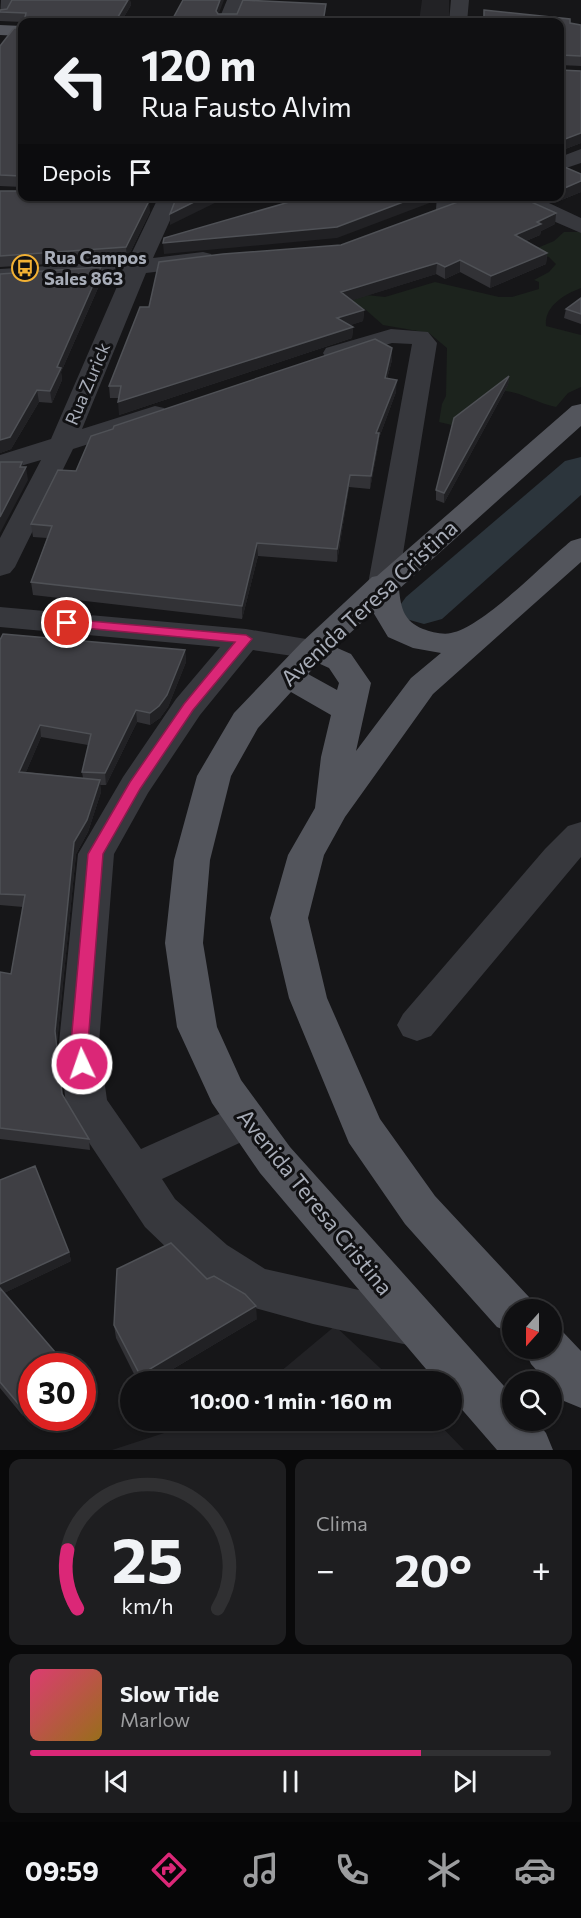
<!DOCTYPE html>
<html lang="pt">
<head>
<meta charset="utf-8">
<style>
	body { margin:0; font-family:Commissioner,sans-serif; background:#1e1e20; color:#f1f3f6; height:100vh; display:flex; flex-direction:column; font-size:22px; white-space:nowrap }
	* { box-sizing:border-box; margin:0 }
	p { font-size:20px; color:#9c9d9f }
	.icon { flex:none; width:33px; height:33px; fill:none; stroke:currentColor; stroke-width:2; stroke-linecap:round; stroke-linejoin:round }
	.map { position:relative; height:1450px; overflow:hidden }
	.sheet { display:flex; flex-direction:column; gap:9px; padding:9px; background:#09090a; flex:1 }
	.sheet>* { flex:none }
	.top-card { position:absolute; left:18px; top:18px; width:546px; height:183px; border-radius:12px; box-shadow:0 2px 4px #0004,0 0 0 2px #303032; background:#101012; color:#f1f3f6; overflow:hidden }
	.needle { width:39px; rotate:201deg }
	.fabs { position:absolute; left:502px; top:1299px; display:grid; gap:12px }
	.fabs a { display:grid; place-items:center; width:60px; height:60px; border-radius:50%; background:#101012; box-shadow:0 2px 4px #0004,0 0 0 2px #303032; font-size:30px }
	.speed { position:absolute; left:18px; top:1353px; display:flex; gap:12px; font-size:30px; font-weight:700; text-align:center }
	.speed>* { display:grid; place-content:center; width:78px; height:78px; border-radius:50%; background:#101012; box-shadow:0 2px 4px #0004,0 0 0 2px #303032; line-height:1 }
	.speed .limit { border:9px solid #d22; background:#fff; color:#111 }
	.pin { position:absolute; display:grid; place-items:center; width:51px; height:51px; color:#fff; margin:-26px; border:3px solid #fff; border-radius:50%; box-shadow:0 2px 6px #0007 }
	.me { position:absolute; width:66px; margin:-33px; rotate:357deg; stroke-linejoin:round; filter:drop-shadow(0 0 4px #0008) }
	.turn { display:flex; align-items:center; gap:21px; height:126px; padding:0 24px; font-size:27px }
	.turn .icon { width:78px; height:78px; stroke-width:2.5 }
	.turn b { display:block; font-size:42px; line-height:51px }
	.then { display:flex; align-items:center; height:57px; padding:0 24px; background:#0003; gap:12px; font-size:22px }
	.big { font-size:45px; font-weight:700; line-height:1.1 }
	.sheet .tile { flex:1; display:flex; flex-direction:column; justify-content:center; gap:9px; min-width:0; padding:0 21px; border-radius:12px; background:#1e1e20 }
	.sheet .dial { align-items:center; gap:0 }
	.dial svg { height:156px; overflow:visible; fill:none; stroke:#303032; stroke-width:7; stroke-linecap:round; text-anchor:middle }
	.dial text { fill:#f1f3f6; stroke:none }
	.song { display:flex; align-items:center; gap:18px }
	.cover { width:72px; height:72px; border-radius:9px; background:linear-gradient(135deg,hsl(340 70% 55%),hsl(40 70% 35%)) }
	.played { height:6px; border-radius:3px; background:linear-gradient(90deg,#db2777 75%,#303032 75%) }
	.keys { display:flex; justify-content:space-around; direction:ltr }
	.heat { display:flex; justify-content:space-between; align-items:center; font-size:33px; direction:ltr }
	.sheet .tiles { flex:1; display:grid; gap:9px; grid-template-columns:1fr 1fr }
	.tile:last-child { grid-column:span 2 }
	.trip { position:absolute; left:120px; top:1371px; width:342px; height:60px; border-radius:30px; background:#101012; box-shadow:0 2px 4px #0004,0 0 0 2px #303032; font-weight:700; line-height:60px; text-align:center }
	.tab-bar { display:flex; height:96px; justify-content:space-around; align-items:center; background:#060607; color:#9c9d9f }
	.tab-bar .icon { width:42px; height:42px }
	.tab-bar .on { color:#db2777 }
	.tab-bar b { font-size:27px; color:#f1f3f6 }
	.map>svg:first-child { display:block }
</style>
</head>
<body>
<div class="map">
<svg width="581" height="1450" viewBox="0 0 581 1450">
	<rect width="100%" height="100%" fill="#161618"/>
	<!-- built -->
	<path fill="#222225" d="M422,0H449V22H419Z
		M335,1326L394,1381L268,1382Z
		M204,1420L436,1421L464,1450H112Z"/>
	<!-- green -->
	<path fill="#1c231d" d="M564,232H581V288C565,294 544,306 546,326L581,335V387L568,393L556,407C523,400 503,376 472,404C464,410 457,416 452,425L439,422L442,404L446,396L447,348L429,333L383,325L366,310L350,301L357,294L385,297L435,282L499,297H512L539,289V282L534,280L549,272L556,264L549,257L536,255L535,249L554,241Z"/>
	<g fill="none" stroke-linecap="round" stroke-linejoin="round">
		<!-- river -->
		<path fill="#2c353c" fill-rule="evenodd" d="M581,457V495L442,619L424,624L406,619L398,608L406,597L565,461Z"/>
		<!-- minor -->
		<path fill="#37383d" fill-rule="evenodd" d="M1,0H19L6,17L0,18Z
			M227,0H245L236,22H218Z
			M451,0H469L467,22H449Z
			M581,149V163L560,170V157Z
			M159,196H181L153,258L203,252L211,254L214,259L211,264L203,266L146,273L82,429L155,406L164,408L168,414L164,420L73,449L15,567L10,573L0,576V538L41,460L0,472V455L51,439L122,275L0,283V269L128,261Z
			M437,196H459L455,214H439L436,209Z
			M505,196H534L581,218V233L507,201Z
			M391,329L428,332L437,343L398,584L394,591L383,593L372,591L368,584L412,344L392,343L335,360L326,358L323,353L326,348Z
			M0,607L246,629L324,642L329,649L324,656L313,659L253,650L200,715L148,793L114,854L99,1043L107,1100L141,1149L246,1102L261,1107L267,1120L261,1133L162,1179L175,1199L227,1245L265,1269L417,1303L433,1310L440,1325L433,1340L417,1347L313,1324L255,1308L239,1302L195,1275L145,1227L72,1117L66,1105L59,1043L78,854L123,777L176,699L220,647L0,627Z
			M581,822V857L431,1036L417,1041L403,1036L397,1025L403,1014L545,849L568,826Z"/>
		<!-- major -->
		<path fill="#53555c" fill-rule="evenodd" d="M0,25L22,26V36L0,35Z
			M581,404V426L399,589C401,609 404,621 423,629C431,632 443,635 451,633C482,628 544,563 571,541L581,538V562L433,694L345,817L324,855L308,918L327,998L380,1119L435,1196L529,1297L535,1310H513V1334L497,1327L405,1224L349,1143L289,998L270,918L288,855L315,808L321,757L331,715L291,692L258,728L231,776L210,860L203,943L217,1027L241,1080L290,1147L513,1396V1420H535L546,1433L553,1450H497L452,1398V1382H437L260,1173L212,1103L177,1027L165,943L174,860L197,776L234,713L302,642L372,577L377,576L572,406ZM373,612L388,637L413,648L441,653L411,678L356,751L371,683L351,654L335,647ZM318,663L329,668L339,683L337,690L308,674Z
			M552,1328L563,1332L581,1351V1408L564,1401L552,1388V1382H547L531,1364L524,1348H552Z"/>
	</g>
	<!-- wall -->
	<path fill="#323236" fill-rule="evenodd" d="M12,0H130L131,5L121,22H23L0,21V10L7,9Z
		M484,10L581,25V66L560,65V70L581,71V143L560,151V22H483Z
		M22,28V188V187L0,186V46Z
		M581,174V192L554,203L540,196H560Z
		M0,191L150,212L127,259L0,267Z
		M556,213L555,224L541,231L540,235L526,241L547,253L546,264L490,288L460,272L445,279L436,274L352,300L364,310L363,321L350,325L353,327L352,338L119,415V398H110L109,386L149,307L341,245Z
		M101,267L102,279L61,372L62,380L52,403L39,402L11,449L0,453Z
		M581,298V324L564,318L566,309Z
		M392,348V360L387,379L396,392L379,438L378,446L370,489L349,487L337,562L258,556L242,619L33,595L31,582L47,538L33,537L31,524L76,471Z
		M509,376L508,385L444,503L436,500V490Z
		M0,640L185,650L186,662L168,707L160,718L150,725L137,722L106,785H100L101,792L88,832L76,854L57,1043L63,1096L89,1139L90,1150L0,1139V972L11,974L23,907L0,905ZM41,737L88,745L82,772L83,778L26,772Z
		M0,1180L69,1252L71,1261L4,1293L23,1416L0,1388Z
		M257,1319L151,1382H138L116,1338L114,1325Z"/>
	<!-- shaded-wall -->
	<path fill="#212124" d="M128,0H130L131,5L121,22H115Z
		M220,0H224L216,21V11Z
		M581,133V143L560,151V141Z
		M581,181V192L554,203L555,196H560V190Z
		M206,196H229L170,225V214Z
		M419,196H448L337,238L164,254L163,243Z
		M149,201L150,212L127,259L126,247Z
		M556,213L555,224L541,231L540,235L514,246L515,235Z
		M547,253L546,264L490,288L491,276Z
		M460,260V272L445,279V267Z
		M437,263L436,274L341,304V292Z
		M101,267L102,279L61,372L62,380L52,403L50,391L57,367Z
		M364,310L363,321L337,330V318Z
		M353,327L352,338L119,415L118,402Z
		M392,348V360L384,390L385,378Z
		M509,376L508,385L444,503V493Z
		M397,380L396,392L379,438L378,446L370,489L371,476L376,433Z
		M37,390L39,402L11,449L0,453V440Z
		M22,462L24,472L26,467L28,480L0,533V517Z
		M350,475L349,487L337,562V549Z
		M257,543L258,556L242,619V606Z
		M185,650L186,662L168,707L160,718L150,725V713Z
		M136,710L137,722L106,785L105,773Z
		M40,725L41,737L21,784L19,772Z
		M100,780L101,792L88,832L76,854L57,1043L64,1106L55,1031L74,842Z
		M69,1252L71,1261L0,1295V1284Z
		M256,1306L257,1319L151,1382H141L140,1375Z
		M32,1398V1409L23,1416L21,1407Z"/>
	<!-- building -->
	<path fill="#3f3f44" stroke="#4f5156" stroke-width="1.5" d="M12,0H128L115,22H24L26,13L0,12V10L7,9Z
		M183,0H220L216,11L218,14H237L243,0L326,4L323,22H171Z
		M484,10L570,19V23L581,25V56L560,55V70L581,71V133L560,141V22H484Z
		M14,28H22V181L21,176L0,175V46Z
		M560,165L581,174V181L560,190Z
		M0,191H22V196H87L149,201L126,247L0,256Z
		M177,196H206L170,214Z
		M310,196H419L337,227L163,243L164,238Z
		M474,196H518L556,213L537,222L541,224L515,235L547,253L491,276L460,260L445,267L437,263L341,292L364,310L337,318L353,327L118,402L121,386H109L140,307H149L159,262L223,254L341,245Z
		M101,267L57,367L61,368L50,391L37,390L10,437L0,440V274Z
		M581,298V314L566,309Z
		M375,339L392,348L385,378L397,380L376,433H379L371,476L350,475L337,549L257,543L242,606L31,582L52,526L31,524L58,470L76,471L91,436L113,429L114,426Z
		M509,376L444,493L436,490L454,418Z
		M0,462H22L20,467H26L0,517Z
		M3,634L185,650L167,695L159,706L150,713L136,710L105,773L82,772L91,734L40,725L19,772L100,780L87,820L74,842L55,1031L62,1094L89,1139L0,1128V972L11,974L25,895L0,894V640Z
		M35,1166L69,1252L0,1284V1180Z
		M171,1243L207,1279L214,1276L245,1294L256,1306L140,1375L114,1325L117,1269Z
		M0,1288L67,1366H32V1398L21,1407L0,1382Z"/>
	<!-- route -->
	<path fill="#db2777" stroke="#8e194d" stroke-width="1.5" d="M67,619L246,635L252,639L193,710L140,789L103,854L88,1043L90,1064L88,1068H76L71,1043L88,854L130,782L184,704L235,642L63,626V620Z"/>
	<!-- icons -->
	<defs>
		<symbol id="bus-ring" viewBox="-11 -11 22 22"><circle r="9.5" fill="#111113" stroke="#f2b134" stroke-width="1.5"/><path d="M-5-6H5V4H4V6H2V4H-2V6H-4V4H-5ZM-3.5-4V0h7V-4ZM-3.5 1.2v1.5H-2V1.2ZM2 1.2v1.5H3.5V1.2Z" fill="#f2b134"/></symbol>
	</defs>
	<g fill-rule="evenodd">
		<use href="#bus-ring" x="10" y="253" width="30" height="30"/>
	</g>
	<g text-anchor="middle" stroke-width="6" stroke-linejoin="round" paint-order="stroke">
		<!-- far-poi labels -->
		<g font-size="18" font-weight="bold" fill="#a8adb8" stroke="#111113" text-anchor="start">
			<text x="44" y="264">Rua Campos<tspan x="44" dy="21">Sales 863</tspan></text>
		</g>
		<!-- far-street labels -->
		<g font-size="18" fill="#a8adb8" stroke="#111113">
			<text transform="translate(88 384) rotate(-67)" y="6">Rua Zurick</text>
		</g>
		<!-- street labels -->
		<g font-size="22" fill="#a8adb8" stroke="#111113">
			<text transform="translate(369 603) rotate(-43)" y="8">Avenida Teresa Cristina</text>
			<text transform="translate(315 1202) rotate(51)" y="8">Avenida Teresa Cristina</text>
		</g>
	</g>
</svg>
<div class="fabs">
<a><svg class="needle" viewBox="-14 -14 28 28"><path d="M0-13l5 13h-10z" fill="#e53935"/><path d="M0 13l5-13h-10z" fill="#9c9d9f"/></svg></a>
<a><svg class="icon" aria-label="search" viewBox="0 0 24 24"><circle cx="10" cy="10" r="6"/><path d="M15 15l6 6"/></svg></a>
</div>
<div class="speed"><div class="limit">30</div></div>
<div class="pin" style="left:67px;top:623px;background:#d93025"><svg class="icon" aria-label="arrive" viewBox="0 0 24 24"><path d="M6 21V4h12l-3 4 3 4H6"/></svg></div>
<svg class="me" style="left:82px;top:1064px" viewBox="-20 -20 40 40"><circle r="17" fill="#db2777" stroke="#fff" stroke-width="3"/><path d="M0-11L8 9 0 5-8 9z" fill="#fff"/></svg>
<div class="trip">10:00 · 1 min · 160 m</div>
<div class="top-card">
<div class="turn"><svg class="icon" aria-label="left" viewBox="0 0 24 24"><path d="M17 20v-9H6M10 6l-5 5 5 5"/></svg><div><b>120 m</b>Rua Fausto Alvim</div></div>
<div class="then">Depois<svg class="icon" aria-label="arrive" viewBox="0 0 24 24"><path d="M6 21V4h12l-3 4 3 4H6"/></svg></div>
</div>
</div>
<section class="sheet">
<div class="tiles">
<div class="tile dial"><svg viewBox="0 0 100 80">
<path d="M14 69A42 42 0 1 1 86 69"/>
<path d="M14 69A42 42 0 0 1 9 39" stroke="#db2777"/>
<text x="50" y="56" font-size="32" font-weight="700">25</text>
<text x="50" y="72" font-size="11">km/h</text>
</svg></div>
<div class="tile"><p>Clima</p>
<div class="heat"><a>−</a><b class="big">20°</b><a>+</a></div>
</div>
<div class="tile">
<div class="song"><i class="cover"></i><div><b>Slow Tide</b><p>Marlow</p></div></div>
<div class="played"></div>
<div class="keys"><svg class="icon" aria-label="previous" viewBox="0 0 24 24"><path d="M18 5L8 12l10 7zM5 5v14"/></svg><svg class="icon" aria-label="pause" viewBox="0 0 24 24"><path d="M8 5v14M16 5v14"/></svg><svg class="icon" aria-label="next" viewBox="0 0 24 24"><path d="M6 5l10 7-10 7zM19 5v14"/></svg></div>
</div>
</div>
</section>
<nav class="tab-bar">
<b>09:59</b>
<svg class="icon on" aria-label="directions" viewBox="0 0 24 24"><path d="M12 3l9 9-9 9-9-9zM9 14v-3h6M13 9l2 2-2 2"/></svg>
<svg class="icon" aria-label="music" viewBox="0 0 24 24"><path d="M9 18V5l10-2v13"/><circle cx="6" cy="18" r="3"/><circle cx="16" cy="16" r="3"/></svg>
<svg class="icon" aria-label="phone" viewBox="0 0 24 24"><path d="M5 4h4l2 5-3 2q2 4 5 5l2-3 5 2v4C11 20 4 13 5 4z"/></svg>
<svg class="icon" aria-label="climate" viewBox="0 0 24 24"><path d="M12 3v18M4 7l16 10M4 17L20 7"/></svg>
<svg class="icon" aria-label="car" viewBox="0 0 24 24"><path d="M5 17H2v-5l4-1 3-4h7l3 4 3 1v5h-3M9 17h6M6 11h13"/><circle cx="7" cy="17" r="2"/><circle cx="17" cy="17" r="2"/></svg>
</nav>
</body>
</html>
